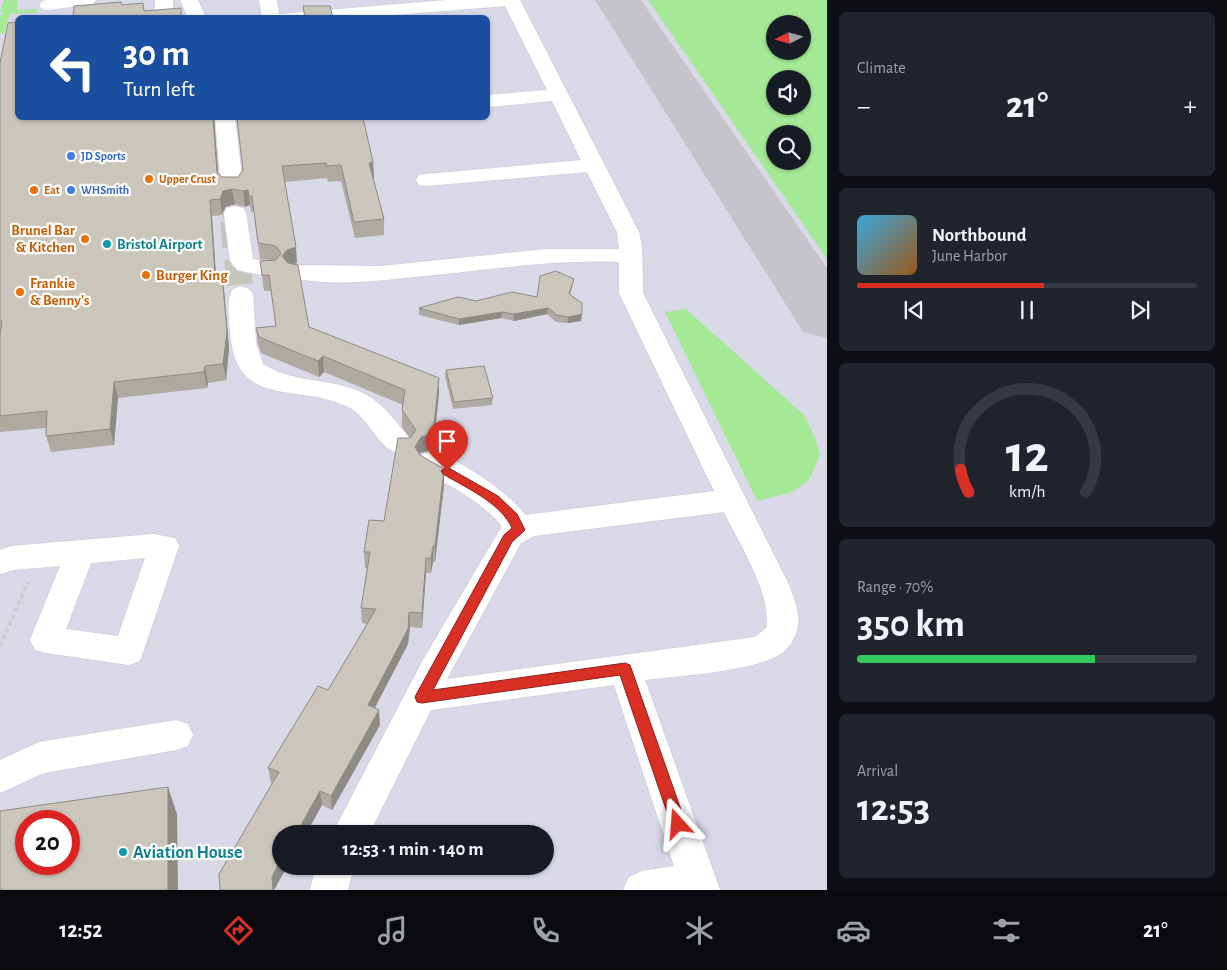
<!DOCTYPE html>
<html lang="en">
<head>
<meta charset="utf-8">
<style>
	body { margin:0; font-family:"Alegreya Sans",sans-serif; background:#20242c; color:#f1f3f6; height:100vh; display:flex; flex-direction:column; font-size:19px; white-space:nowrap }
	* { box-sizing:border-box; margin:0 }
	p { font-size:16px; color:#9ea1a6 }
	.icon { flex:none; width:28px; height:28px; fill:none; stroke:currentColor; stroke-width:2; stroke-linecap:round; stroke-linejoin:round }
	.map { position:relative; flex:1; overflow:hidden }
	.sheet { display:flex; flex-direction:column; gap:12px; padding:12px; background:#0d0f14; width:400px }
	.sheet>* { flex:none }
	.guide { position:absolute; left:15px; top:15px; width:475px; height:105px; border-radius:8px; box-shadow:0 1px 4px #0004; background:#1a4fa0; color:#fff; overflow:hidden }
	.needle { width:32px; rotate:264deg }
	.controls { position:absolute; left:766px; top:15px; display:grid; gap:10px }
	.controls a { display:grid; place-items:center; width:45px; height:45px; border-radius:50%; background:#171b24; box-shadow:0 1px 4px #0004; font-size:25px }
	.speed { position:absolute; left:15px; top:810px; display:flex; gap:10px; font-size:25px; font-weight:700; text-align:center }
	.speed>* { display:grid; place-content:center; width:65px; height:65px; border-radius:50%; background:#171b24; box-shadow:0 1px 4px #0004; line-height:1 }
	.speed .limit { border:8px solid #d22; background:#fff; color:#111 }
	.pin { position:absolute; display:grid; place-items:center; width:42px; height:42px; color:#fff; margin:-51px -21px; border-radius:50% 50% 50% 0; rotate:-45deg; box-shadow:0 0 5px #0007 }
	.pin .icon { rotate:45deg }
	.me { position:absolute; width:55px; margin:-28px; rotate:341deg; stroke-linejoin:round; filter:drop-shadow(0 0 4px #0008) }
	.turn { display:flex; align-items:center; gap:18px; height:105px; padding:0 25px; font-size:22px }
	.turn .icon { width:65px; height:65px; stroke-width:2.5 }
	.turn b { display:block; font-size:35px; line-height:42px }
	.big { font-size:38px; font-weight:700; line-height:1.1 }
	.sheet .widget { flex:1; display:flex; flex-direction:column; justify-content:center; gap:8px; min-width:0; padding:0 18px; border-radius:8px; background:#20242c }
	.sheet .dial { align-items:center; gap:0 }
	.dial svg { height:130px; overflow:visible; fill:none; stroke:#363941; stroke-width:7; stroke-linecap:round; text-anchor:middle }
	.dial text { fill:#f1f3f6; stroke:none }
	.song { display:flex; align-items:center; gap:15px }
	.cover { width:60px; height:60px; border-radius:8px; background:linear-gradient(135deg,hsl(200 70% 55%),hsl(30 70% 35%)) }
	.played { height:5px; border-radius:2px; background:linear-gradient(90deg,#d93025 55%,#363941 55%) }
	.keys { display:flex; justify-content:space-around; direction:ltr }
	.heat { display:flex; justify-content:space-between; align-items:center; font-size:28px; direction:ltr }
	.charge { height:8px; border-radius:4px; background:linear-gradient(90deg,#34c759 70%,#363941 0) }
	.trip { position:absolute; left:272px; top:825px; width:282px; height:50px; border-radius:25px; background:#171b24; box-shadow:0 1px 4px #0004; font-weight:700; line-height:50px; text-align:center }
	.menu { display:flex; height:80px; justify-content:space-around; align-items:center; background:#090b0e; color:#9ea1a6 }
	.menu .icon { width:35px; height:35px }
	.menu .on { color:#d93025 }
	.menu b { font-size:22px; color:#f1f3f6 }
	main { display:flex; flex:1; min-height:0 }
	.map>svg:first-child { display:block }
</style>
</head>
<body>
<main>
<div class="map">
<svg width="827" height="890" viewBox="0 0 827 890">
	<rect width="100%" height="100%" fill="#eeeadd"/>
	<!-- airport -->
	<path fill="#d8d8e7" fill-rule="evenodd" d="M0,0H827V890H0ZM18,18H488V118H18ZM775,24H802V51H775ZM775,79H802V106H775ZM775,134H802V161H775ZM26,821H69V864H26ZM281,834H546V866H281Z"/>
	<!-- green -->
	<path fill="#a4e995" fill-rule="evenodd" d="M4,0H18L17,10L37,9V12L10,14L4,33L0,34V16L3,13L0,11Z
		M648,0H827V259ZM775,24H802V51H775ZM775,79H802V106H775ZM775,134H802V161H775Z
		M686,309L804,415L816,440L820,455L809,480L792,492L757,501L665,312Z"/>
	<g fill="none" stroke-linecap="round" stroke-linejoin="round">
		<!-- taxiway -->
		<path fill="#c6c4ca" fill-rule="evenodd" d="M595,0H641L827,268V338L803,332Z"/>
		<!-- minor-tunnel-far1 -->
		<path stroke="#c7c4ba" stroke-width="19" stroke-dasharray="19 10" stroke-linecap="butt" d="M222,118L233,222"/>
		<!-- minor-tunnel -->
		<path stroke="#c7c4ba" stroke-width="26" stroke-dasharray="26 12" stroke-linecap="butt" d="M233,221L241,294"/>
		<defs>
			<path id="minor" d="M47,0H96L93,4L87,5L48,10L42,9L39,5L42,1Z
				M155,0H173V18H155Z
				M180,0H198L206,18H188Z
				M259,0H277L279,14L446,0H520L639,232L642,247L643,293L789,585C794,598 800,612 798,626C796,638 788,651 777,656C746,672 681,675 645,680L720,890H623L629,877L642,871L674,866L614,685L431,710L369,834H332L423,660L502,526C480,500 450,486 421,469L417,462L421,455C425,454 429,452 432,452C454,455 514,496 525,515L714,491L619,293V262C546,259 475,272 403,278C367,282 325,286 290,277L286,272L290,267L298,265L381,266L547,249H619L617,232L587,172L427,186L419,185L416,180L419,175L427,174L581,160L552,101L488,107V95L547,90L505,6L357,18H262ZM724,512C738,541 773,596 766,628L755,637L447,679L521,543L534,536Z
				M215,118H235L243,186L240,191L232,192L224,191L221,186Z
				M235,206L243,208L246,213L253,259L277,264L281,269L277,274L269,276L246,272L238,270L234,266L230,261L224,213L227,208Z
				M241,286L249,289L253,294L256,344L263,364C281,375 298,378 318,381C355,387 374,393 397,423C403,431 409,437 414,445L410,452C381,461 373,420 350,408C300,381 235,413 230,330C229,318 226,299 233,289Z
				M153,534L175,538L179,546L140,661L129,665L46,653L35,650L30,640L60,566L13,570L0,574V550L11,546ZM145,558L118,636L66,629L91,563Z
				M176,720L188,724L193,735L188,746L176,750L44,773L0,793V760L39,742Z
				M316,866H354L348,890H310Z"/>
		</defs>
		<!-- minor casing -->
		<use href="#minor" stroke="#d2d2e5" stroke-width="2"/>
		<!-- path -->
		<path stroke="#ccc" stroke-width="4" stroke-dasharray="4.5 3" stroke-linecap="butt" d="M0,646L28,582"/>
		<!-- minor -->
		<use href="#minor" fill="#fff" fill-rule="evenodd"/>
	</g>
	<!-- wall -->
	<path fill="#aeaaa2" d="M0,63L214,118L218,173L222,177H238L243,170L237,118H231H363L373,162L374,178H373L384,219V235L355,238L341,181L328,182L327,178L285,182L297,263L294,264L309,327L439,394L433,450L420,453V454L444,485L435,562H433L431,573H426L422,628L410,627L408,644L375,708L380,725L332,810L322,805L274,890H220L272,783H271L268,768L328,690L367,624L362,623L361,608L367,568H365L364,552L384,521L410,438L402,427V410L403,405L324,372L319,377L261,353L258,344L256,328L276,326L271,291H264L260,261L269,260L260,259L254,212H251L250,205L245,207L235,204L225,207L222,215L212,216L216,274L224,290L229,348L226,380L208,383L207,388L118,398L114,445L51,452L46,436V428L0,432Z
		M573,285L570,295L582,314L581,321L568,323L556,322L547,314L514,321L501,318L459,325L419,315V308L537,297Z
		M446,370L493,398L492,405L453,409L445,376Z"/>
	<!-- shaded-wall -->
	<path fill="#8d8b84" d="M213,118H214L219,187L217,172Z
		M373,162L374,178H369V163Z
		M232,189L235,204L225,207L222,215L220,199L223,191Z
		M248,190L250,205L245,207L243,191Z
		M210,200L212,216L217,290L215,274Z
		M296,247L297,263L289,266L282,256L287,250Z
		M222,274L224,290L229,348L226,380L223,364Z
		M548,308L547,314L514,321V314Z
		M502,312L501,318L459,325V319Z
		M582,314L581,321L568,323V317Z
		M323,356L324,372L319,377L318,361Z
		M205,366L208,383L207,388L204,372Z
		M439,378V394L433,450L420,453L415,463V447Z
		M114,382L118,398L114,445L110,429Z
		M444,469V485L435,562V546Z
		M433,546V562L431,573V558Z
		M426,558V573L422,628V613Z
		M409,612L410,627L408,644L368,720V705Z
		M379,710L380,725L332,810L331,796Z
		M168,787L177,814L178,890H168Z
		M320,791L322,805L306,834H296Z
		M281,859V866H287L274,890H273L272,877Z"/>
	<!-- building -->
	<path fill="#cac6bc" stroke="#8d8b84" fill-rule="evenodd" d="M121,2L122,5L143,3L144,11L181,8V18H73L74,6Z
		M303,6H330L333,18H305Z
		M18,22V118H213L217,172L222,177H238L243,170L237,118H363L373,162L369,163L384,219L354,222L341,165L327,166L326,163L282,166L296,247L287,250L282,256L288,263L298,265L309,327L439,378L433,434L421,437L415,447L420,455L444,469L435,546H433L431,558H426L422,613L409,612L408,629L368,705L379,710L331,796L320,791L296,834H281V859L272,877L273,890H220L219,874L279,772L268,768L318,686L328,690L376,609L361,608L370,552H364L369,520L384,521L398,438H410L416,430L402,410L405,390L323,356L318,361L259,337L256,328L276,326L269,275H262L260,261L276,260L281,253L276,246L258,243L252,196H249L248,190L243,191L232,189L223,191L220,199L210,200L215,274H222L227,332L223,364L205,366L204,372L114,382L110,429L46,436L47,411L0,416V336L2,321H0V63L8,23Z
		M556,271L574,279L569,294L582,303V314L568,317L557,315L548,308L514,314L502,312L459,319L419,308L458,297L476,301L512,292L537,297L540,276Z
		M484,366L493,398L454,402L446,370Z
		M168,787V890H0V811ZM26,821H69V864H26Z"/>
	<!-- route -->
	<path fill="#d93025" stroke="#8d1f18" d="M447,467L498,496L517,514L525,530L512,542L433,690L625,663L630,665L686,824L684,829L678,831L673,829L671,824L620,675L422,703L417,702L415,697L417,693L504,535L512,528C500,502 466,488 443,474L441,471Z"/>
	<!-- markers -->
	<g fill="#3f7fe0" stroke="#fff" stroke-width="2">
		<circle cx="71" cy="156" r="5"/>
		<circle cx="71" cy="190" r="5"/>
	</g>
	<g fill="#e8710a" stroke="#fff" stroke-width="2">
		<circle cx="149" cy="179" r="5"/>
		<circle cx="34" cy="190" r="5"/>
		<circle cx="85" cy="239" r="5"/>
		<circle cx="146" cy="275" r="5"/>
		<circle cx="20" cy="292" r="5"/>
	</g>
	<g fill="#0f9aa8" stroke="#fff" stroke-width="2">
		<circle cx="107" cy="244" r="5"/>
		<circle cx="123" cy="852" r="5"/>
	</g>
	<g text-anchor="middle" stroke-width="4.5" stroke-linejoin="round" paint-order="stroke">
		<!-- far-shop labels -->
		<g font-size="12" font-weight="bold" fill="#366cbe" stroke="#fff" text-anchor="start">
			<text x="81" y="160">JD Sports</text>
			<text x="81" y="194">WHSmith</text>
		</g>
		<!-- far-food labels -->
		<g font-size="12" font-weight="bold" fill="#c56008" stroke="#fff" text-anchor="start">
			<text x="159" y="183">Upper Crust</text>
			<text x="44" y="194">Eat</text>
		</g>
		<!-- food labels -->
		<g font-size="15" font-weight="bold" fill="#c56008" stroke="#fff" text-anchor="start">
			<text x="75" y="235" text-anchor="end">Brunel Bar<tspan x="75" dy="17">&amp; Kitchen</tspan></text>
			<text x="156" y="280">Burger King</text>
			<text x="30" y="288">Frankie<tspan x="30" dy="17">&amp; Benny's</tspan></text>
		</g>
		<!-- culture labels -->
		<g font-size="15" font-weight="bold" fill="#0d838f" stroke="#fff" text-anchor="start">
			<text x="117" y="249">Bristol Airport</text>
		</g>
		<!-- near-culture labels -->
		<g font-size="18" font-weight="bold" fill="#0d838f" stroke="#fff" text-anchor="start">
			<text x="133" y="858">Aviation House</text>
		</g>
	</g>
</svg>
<div class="controls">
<a><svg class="needle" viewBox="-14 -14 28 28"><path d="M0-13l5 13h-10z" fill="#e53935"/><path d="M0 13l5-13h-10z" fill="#9ea1a6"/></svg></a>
<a><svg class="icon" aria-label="sound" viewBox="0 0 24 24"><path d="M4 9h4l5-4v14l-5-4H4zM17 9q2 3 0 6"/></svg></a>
<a><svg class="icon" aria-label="search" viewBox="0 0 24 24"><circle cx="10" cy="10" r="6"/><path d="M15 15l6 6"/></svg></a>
</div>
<div class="speed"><div class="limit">20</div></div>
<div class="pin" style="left:447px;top:471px;background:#d93025"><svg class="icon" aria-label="arrive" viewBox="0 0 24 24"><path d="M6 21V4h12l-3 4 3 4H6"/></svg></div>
<svg class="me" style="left:678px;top:824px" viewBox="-20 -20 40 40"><path d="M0-17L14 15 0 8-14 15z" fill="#d93025" stroke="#fff" stroke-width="4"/></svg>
<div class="trip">12:53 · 1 min · 140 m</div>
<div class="guide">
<div class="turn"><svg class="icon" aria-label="left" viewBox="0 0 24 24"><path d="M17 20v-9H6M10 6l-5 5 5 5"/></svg><div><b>30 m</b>Turn left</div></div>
</div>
</div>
<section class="sheet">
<div class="widget"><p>Climate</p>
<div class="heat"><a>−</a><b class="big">21°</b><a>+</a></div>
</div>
<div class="widget">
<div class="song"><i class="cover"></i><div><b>Northbound</b><p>June Harbor</p></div></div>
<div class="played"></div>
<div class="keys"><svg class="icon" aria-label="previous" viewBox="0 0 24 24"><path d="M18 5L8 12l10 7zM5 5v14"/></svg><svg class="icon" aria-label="pause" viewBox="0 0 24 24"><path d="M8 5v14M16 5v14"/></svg><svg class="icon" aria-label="next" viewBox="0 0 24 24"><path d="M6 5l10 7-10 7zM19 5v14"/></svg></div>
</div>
<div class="widget dial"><svg viewBox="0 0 100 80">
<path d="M14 69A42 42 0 1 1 86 69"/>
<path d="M14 69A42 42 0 0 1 9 55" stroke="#d93025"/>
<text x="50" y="56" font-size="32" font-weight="700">12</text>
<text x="50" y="72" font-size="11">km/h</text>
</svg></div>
<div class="widget"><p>Range · 70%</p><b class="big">350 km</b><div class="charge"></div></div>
<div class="widget"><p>Arrival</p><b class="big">12:53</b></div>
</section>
</main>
<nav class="menu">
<b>12:52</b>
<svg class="icon on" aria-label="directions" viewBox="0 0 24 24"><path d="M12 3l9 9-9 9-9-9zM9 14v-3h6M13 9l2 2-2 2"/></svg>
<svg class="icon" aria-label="music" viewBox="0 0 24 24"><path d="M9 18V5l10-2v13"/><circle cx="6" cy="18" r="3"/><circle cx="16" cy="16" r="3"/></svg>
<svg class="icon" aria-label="phone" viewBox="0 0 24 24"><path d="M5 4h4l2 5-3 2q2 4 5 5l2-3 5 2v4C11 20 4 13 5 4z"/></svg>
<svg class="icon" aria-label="climate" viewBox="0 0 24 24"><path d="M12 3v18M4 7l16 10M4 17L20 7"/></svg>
<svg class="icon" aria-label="car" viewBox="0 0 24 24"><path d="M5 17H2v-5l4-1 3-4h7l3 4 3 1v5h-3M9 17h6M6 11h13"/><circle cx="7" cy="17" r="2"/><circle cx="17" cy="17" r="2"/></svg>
<svg class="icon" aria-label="filters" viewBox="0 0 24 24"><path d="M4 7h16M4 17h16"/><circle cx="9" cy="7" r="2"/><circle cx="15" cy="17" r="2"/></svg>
<b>21°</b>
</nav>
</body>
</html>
